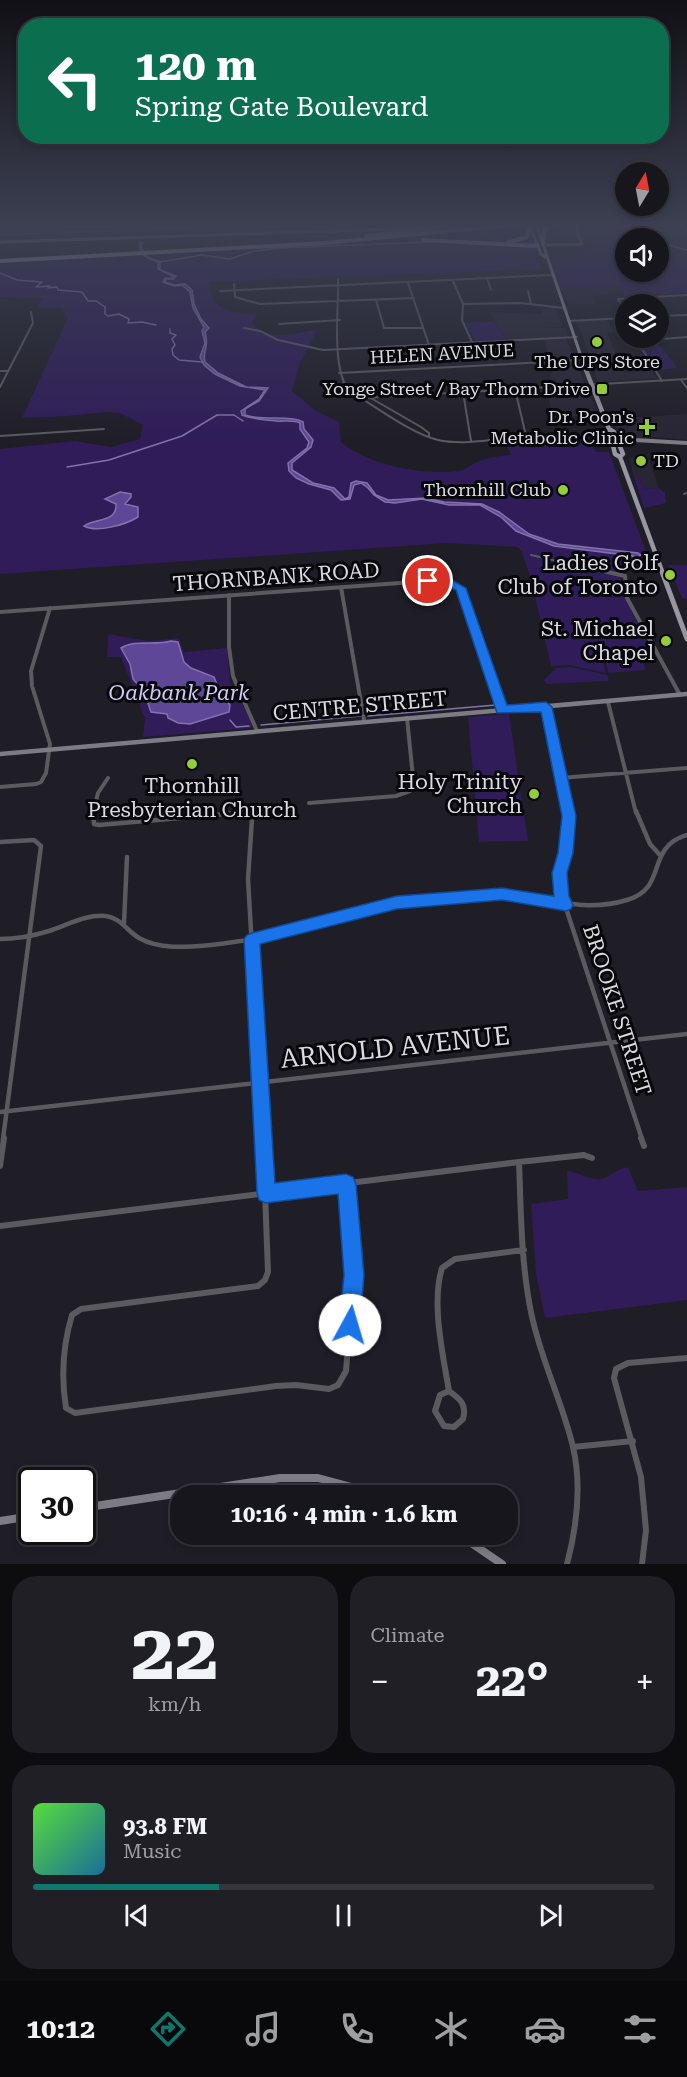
<!DOCTYPE html>
<html lang="en">
<head>
<meta charset="utf-8">
<style>
	body { margin:0; font-family:"Roboto Serif",serif; background:#201f25; color:#f1f3f6; height:100vh; display:flex; flex-direction:column; font-size:22px; white-space:nowrap }
	* { box-sizing:border-box; margin:0 }
	p { font-size:20px; color:#9e9fa3 }
	.icon { flex:none; width:33px; height:33px; fill:none; stroke:currentColor; stroke-width:2; stroke-linecap:round; stroke-linejoin:round }
	.map { position:relative; height:1564px; overflow:hidden }
	.details { display:flex; flex-direction:column; gap:12px; padding:12px; background:#0d0c0f; flex:1 }
	.details>* { flex:none }
	.top-card { position:absolute; left:18px; top:18px; width:651px; height:126px; border-radius:24px; box-shadow:0 3px 9px #0003,0 0 0 2px #36353b; background:#0b6e4f; color:#fff; overflow:hidden }
	.needle { width:39px; rotate:10deg }
	.tools { position:absolute; left:615px; top:162px; display:grid; gap:12px }
	.tools a { display:grid; place-items:center; width:54px; height:54px; border-radius:50%; background:#17161c; box-shadow:0 3px 9px #0003,0 0 0 2px #36353b; font-size:30px }
	.speed { position:absolute; left:18px; top:1467px; display:flex; gap:12px; font-size:30px; font-weight:700; text-align:center }
	.speed>* { display:grid; place-content:center; width:78px; height:78px; border-radius:50%; background:#17161c; box-shadow:0 3px 9px #0003,0 0 0 2px #36353b; line-height:1 }
	.speed .limit { border:3px solid #111; border-radius:9px; background:#fff; color:#111 }
	.pin { position:absolute; display:grid; place-items:center; width:51px; height:51px; color:#fff; margin:-26px; border:3px solid #fff; border-radius:50%; box-shadow:0 2px 6px #0007 }
	.me { position:absolute; width:66px; margin:-33px; rotate:6deg; stroke-linejoin:round; filter:drop-shadow(0 0 4px #0008) }
	.turn { display:flex; align-items:center; gap:21px; height:126px; padding:0 18px; font-size:27px }
	.turn .icon { width:78px; height:78px; stroke-width:2.5 }
	.turn b { display:block; font-size:42px; line-height:51px }
	.big { font-size:45px; font-weight:700; line-height:1.1 }
	.details .widget { flex:1; display:flex; flex-direction:column; justify-content:center; gap:9px; min-width:0; padding:0 21px; border-radius:24px; background:#201f25 }
	.details .dial { align-items:center; gap:0 }
	.dial b { font-size:78px; line-height:1 }
	.song { display:flex; align-items:center; gap:18px }
	.cover { width:72px; height:72px; border-radius:9px; background:linear-gradient(135deg,hsl(110 70% 55%),hsl(200 70% 35%)) }
	.played { height:6px; border-radius:3px; background:linear-gradient(90deg,#0f766e 30%,#36353b 30%) }
	.keys { display:flex; justify-content:space-around; direction:ltr }
	.heat { display:flex; justify-content:space-between; align-items:center; font-size:33px; direction:ltr }
	.details .tiles { flex:1; display:grid; gap:12px; grid-template-columns:1fr 1fr }
	.widget:last-child { grid-column:span 2 }
	.trip { position:absolute; left:170px; top:1485px; width:348px; height:60px; border-radius:24px; background:#17161c; box-shadow:0 3px 9px #0003,0 0 0 2px #36353b; font-weight:700; line-height:60px; text-align:center }
	.tabs { display:flex; height:96px; justify-content:space-around; align-items:center; background:#09090b; color:#9e9fa3 }
	.tabs .icon { width:42px; height:42px }
	.tabs .current { color:#0f766e }
	.tabs b { font-size:27px; color:#f1f3f6 }
	.map>svg:first-child { display:block }
</style>
</head>
<body>
<div class="map">
<svg width="687" height="1564" viewBox="0 0 687 1564">
	<rect width="100%" height="100%" fill="#1f1d26"/>
	<!-- built -->
	<path fill="#282534" d="M590,224H678L687,237V246L659,247L658,238H626L625,248L588,250L578,230Z
		M620,286L623,291L592,297L596,304H569L561,288Z
		M540,308L556,309L562,326L547,328H565L568,337L505,339L490,312L542,314Z
		M607,320L615,332L607,333L623,372L651,371L657,378L598,382L582,334L575,321Z
		M566,339L577,364L598,414L554,418L546,390L554,388L550,374L553,373L544,340Z
		M628,413L631,418L687,414V440L653,437L620,439L611,414Z
		M648,457L659,488L645,489L639,477H634L629,458Z"/>
	<!-- green -->
	<path fill="#2f1c59" d="M0,224H151L155,229L0,236Z
		M349,224H414L227,230V226Z
		M526,225L527,234C516,242 496,246 484,237L491,231Z
		M484,230L479,236C495,247 515,245 531,236L533,245L400,239Z
		M425,241L532,247L542,269L209,282C211,313 232,312 258,315L252,322C265,344 297,332 317,330L299,365L292,391L316,411L339,422L341,442C370,466 421,475 458,471C464,471 469,466 475,463C486,458 498,456 511,455L505,441L588,438L596,452H609L653,570L620,565L621,588L649,647L634,649L636,654H640L646,670L609,673L603,657L628,654L601,655L606,673L569,665L551,666L531,579L522,553L523,552L518,547L447,543L0,574V449L75,441L111,447L140,439L143,425L120,413L105,412L67,416L22,418L68,318L62,308H37L42,298L0,297V264L338,244Z
		M687,246V293L625,296L620,286L561,288L550,254L625,248L626,272H658L659,247Z
		M494,321L505,339L475,341L465,323Z
		M661,346L677,368L656,370L642,347Z
		M634,477H639L645,489L659,488L665,493L666,503L644,508Z
		M668,565H687V599L682,598Z
		M108,634L148,641L179,638L184,652L227,648L230,682L250,718L252,728L143,737L145,719L121,657H107Z
		M571,667L607,675L609,681L546,684L544,680L556,668Z
		M509,714L528,841L479,842L468,717Z
		M628,1167L638,1191L687,1187V1300L545,1318L536,1273L531,1204L568,1199L567,1171C578,1172 592,1181 601,1179C611,1176 616,1169 628,1167Z"/>
	<!-- water -->
	<path fill="#5d4796" stroke="#8373ac" stroke-width="1.5" d="M140,242H143L141,247L147,257L160,262V270L176,276L174,279H166L165,282L174,285L185,284L192,290L194,304L201,319L209,328L205,332C210,348 202,350 205,362L218,373L246,387L268,388L259,401L245,409V415C261,421 292,415 303,422L304,429L313,440L311,447L292,463V470L313,483L334,488L345,499L349,497L351,483L356,481L367,483L376,495L388,500L426,498L444,502L482,504L499,512L529,534L558,544L638,553L641,555L634,559L630,567L633,556L554,546L516,531L501,517L480,505H449L422,499L395,503L385,502L374,495L368,488L361,483L354,485L350,499L341,500L331,490L309,484L296,478L289,471L288,463L307,448L309,442L300,429V423C292,419 284,422 276,421C265,420 252,419 242,415L241,411L259,399L265,390L240,386L215,374L204,365L200,357L205,343L202,331L204,327L193,308L190,292L182,285L174,286L163,282L165,278L170,279L173,276L158,269V262C147,259 137,254 140,242Z
		M120,492L131,494V497L125,504L138,507V517C125,525 97,533 84,526C95,518 117,523 116,504L105,499Z
		M171,641L178,642L184,662L191,668L214,677L220,692L230,705L229,712L190,724L178,723L168,718L167,714L151,712L144,692L133,679L130,664L121,648C135,639 155,646 171,641Z"/>
	<g fill="none" stroke-linecap="round" stroke-linejoin="round">
		<!-- stream -->
		<path stroke="#8373ac" stroke-width="1.5" d="M603,224L613,228
			M625,234H632L635,238
			M658,242L687,250
			M160,262L202,255L230,259L254,251L281,248L428,242
			M0,273L17,280L42,282L36,287L50,286L48,288L57,287L58,290L82,292L88,301H96L105,307V314L108,316L119,314L129,319L128,323L142,322L156,325
			M170,329V333L176,335L172,339L175,345L172,349L173,355L179,360L202,362
			M67,467L109,460L182,436L217,415H234L243,421
			M368,716L496,705
			M230,720L236,727L249,726
			M261,725L360,716"/>
		<!-- street-far3 -->
		<path stroke="#5b5a5f" stroke-width="2" d="M224,224V235
			M249,224L262,226L311,224
			M682,224L687,232
			M0,235L194,228
			M487,278L491,290
			M338,279C339,310 331,364 348,390C372,404 411,434 438,440C465,446 498,438 526,436L515,389
			M453,281L463,304L462,320L472,342
			M408,283L429,345
			M234,284L235,297L260,304L414,298
			M220,291L551,275
			M528,291L531,304
			M376,300L384,328H422
			M463,304L521,303L563,308
			M626,311L618,299L687,295
			M658,316L687,315
			M568,321L626,318
			M279,324L340,320
			M244,328L260,331L278,340L323,350L577,337
			M0,371H8
			M339,373L583,360
			M681,380L687,388
			M662,381L637,341L687,337
			M343,382L421,427L429,433V437
			M0,387L33,323L31,312
			M463,392L471,441
			M363,398L687,379
			M0,436L104,429
			M684,494L687,493
			M531,555L566,563"/>
		<!-- street-far2 -->
		<path stroke="#5b5a5f" stroke-width="4" d="M559,561L625,576L627,598L680,695
			M341,587L364,720
			M229,595V647L233,676L257,731
			M0,612L428,581L450,582L460,588L502,710
			M608,702L636,813
			M546,707L568,813
			M560,778L687,768
			M0,787L36,784L41,782L46,773L50,744L32,686L31,671L50,608
			M309,803L396,796L410,791L413,777L407,718
			M93,813L98,793L108,778"/>
		<!-- street-far1 -->
		<path stroke="#5b5a5f" stroke-width="4.5" d="M93,811L94,824L99,825L238,813L249,815L252,819L248,879L263,1139
			M568,811L565,856L559,873L562,896L642,1139
			M636,811L650,844L659,854
			M0,842L34,840L41,846L3,1139
			M124,923L127,857
			M0,939C17,939 33,936 49,931C68,925 86,914 106,916C121,918 127,931 139,938C160,950 188,947 211,945C235,942 259,939 282,933C339,919 387,901 446,897C466,895 486,893 505,894C547,898 585,913 627,900C669,888 644,848 687,835
			M0,1112L687,1034"/>
		<!-- street -->
		<path stroke="#5b5a5f" stroke-width="6" d="M263,1138L268,1272L265,1280L258,1286L81,1309L72,1315C63,1345 61,1377 66,1408L75,1413L276,1386L296,1385L329,1389L338,1385L346,1371L354,1275L346,1184
			M641,1138L644,1146
			M519,1162C521,1212 521,1263 531,1312C540,1358 562,1401 573,1447C582,1486 577,1526 567,1564
			M0,1166L4,1138
			M0,1226L519,1162L584,1155L592,1158
			M449,1391C443,1355 431,1303 442,1268L455,1259L524,1250
			M449,1391C460,1399 467,1404 463,1419L454,1427L444,1426L435,1411L440,1395Z
			M573,1447L633,1441
			M642,1564L646,1530L641,1477L614,1378L616,1369L628,1363L687,1358"/>
		<!-- secondary-far3 -->
		<path stroke="#7d7c84" stroke-width="3" d="M546,245L582,244L576,230L577,226L583,224"/>
		<!-- secondary-far2 -->
		<path stroke="#7d7c84" stroke-width="4" d="M623,443L635,440L687,443"/>
		<!-- secondary-far1 -->
		<path stroke="#7d7c84" stroke-width="4.5" d="M0,754L687,694"/>
		<!-- secondary -->
		<path stroke="#7d7c84" stroke-width="8" d="M82,1508L280,1478H318L385,1496
			M0,1521L32,1516
			M458,1534L502,1564"/>
		<!-- primary-far2 -->
		<path stroke="#9896a0" stroke-width="3" d="M529,224L541,254L545,257
			M536,224L586,371
			M0,242L392,229L439,224"/>
		<!-- primary-far1 -->
		<path stroke="#9896a0" stroke-width="4.5" d="M586,370L609,429L615,454L620,457L659,563
			M609,429L614,432L623,454L620,457"/>
		<!-- primary -->
		<path stroke="#9896a0" stroke-width="5" d="M658,561L687,639"/>
		<!-- highway -->
		<path stroke="#b0aeba" stroke-width="4" d="M366,236L463,224
			M423,240L538,246
			M509,242L527,237L530,226
			M543,243L544,230L555,224
			M0,261L325,243L520,224"/>
	</g>
	<!-- sky -->
	<linearGradient id="sky" x2="0" y2="1"><stop stop-color="#111015"/><stop offset="0.51" stop-color="#3c4052"/><stop offset="1" stop-color="#3c4052" stop-opacity="0"/></linearGradient>
	<rect width="687" height="443" fill="url(#sky)"/>
	<!-- route -->
	<path fill="#1a73e8" stroke="#114b97" stroke-width="1.5" d="M428,577L450,579L466,588L507,705L546,702L552,707L576,816L573,853L567,873L569,896L573,905L571,909L566,911L502,900L397,909L260,944L275,1183L346,1174L353,1177L356,1184L364,1275L360,1325L357,1333L350,1336L342,1333L339,1325L344,1275L338,1194L266,1203L259,1200L257,1193L244,939L247,935L252,933L397,896L502,888L554,896L552,873L558,853L562,816L541,712L497,713L456,590L444,585L424,583V578Z"/>
	<!-- markers -->
	<g fill="#95cc3b" stroke="#08080c" stroke-width="2">
		<circle cx="597" cy="342" r="6"/>
		<rect x="596" y="383" width="12" height="12" rx="3"/>
		<path d="M644 418h6v6h6v6h-6v6h-6v-6h-6v-6h6z"/>
		<circle cx="641" cy="461" r="6"/>
		<circle cx="563" cy="490" r="6"/>
		<circle cx="670" cy="575" r="6"/>
		<circle cx="666" cy="641" r="6"/>
		<circle cx="192" cy="764" r="6"/>
		<circle cx="534" cy="794" r="6"/>
	</g>
	<g text-anchor="middle" stroke-width="6" stroke-linejoin="round" paint-order="stroke">
		<!-- far-street labels -->
		<g font-size="18" fill="#dbdae0" stroke="#08080c">
			<text transform="translate(442 354) rotate(-3)" y="6">HELEN AVENUE</text>
		</g>
		<!-- far-poi labels -->
		<g font-size="18" fill="#dbdae0" stroke="#08080c" text-anchor="end">
			<text x="597" y="368" text-anchor="middle">The UPS Store</text>
			<text x="590" y="395">Yonge Street / Bay Thorn Drive</text>
			<text x="634" y="423">Dr. Poon's<tspan x="634" dy="21">Metabolic Clinic</tspan></text>
			<text x="653" y="467" text-anchor="start">TD</text>
			<text x="551" y="496">Thornhill Club</text>
		</g>
		<!-- poi labels -->
		<g font-size="21" fill="#dbdae0" stroke="#08080c" text-anchor="end">
			<text x="658" y="570">Ladies Golf<tspan x="658" dy="24">Club of Toronto</tspan></text>
			<text x="654" y="636">St. Michael<tspan x="654" dy="24">Chapel</tspan></text>
			<text x="522" y="789">Holy Trinity<tspan x="522" dy="24">Church</tspan></text>
			<text x="192" y="793" text-anchor="middle">Thornhill<tspan x="192" dy="24">Presbyterian Church</tspan></text>
		</g>
		<!-- street labels -->
		<g font-size="21" fill="#dbdae0" stroke="#08080c">
			<text transform="translate(276 577) rotate(-4)" y="7">THORNBANK ROAD</text>
			<text transform="translate(360 706) rotate(-5)" y="7">CENTRE STREET</text>
			<text transform="translate(617 1010) rotate(72)" y="7">BROOKE STREET</text>
		</g>
		<!-- park labels -->
		<g font-size="21" font-style="italic" fill="#d2caf7" stroke="#08080c">
			<text x="179" y="700">Oakbank Park</text>
		</g>
		<!-- near-street labels -->
		<g font-size="26" fill="#dbdae0" stroke="#08080c">
			<text transform="translate(395 1047) rotate(-6)" y="9">ARNOLD AVENUE</text>
		</g>
	</g>
</svg>
<div class="tools">
<a><svg class="needle" viewBox="-14 -14 28 28"><path d="M0-13l5 13h-10z" fill="#e53935"/><path d="M0 13l5-13h-10z" fill="#9e9fa3"/></svg></a>
<a><svg class="icon" aria-label="sound" viewBox="0 0 24 24"><path d="M4 9h4l5-4v14l-5-4H4zM17 9q2 3 0 6"/></svg></a>
<a><svg class="icon" aria-label="layers" viewBox="0 0 24 24"><path d="M12 4l9 5-9 5-9-5zM3 14l9 5 9-5"/></svg></a>
</div>
<div class="speed"><div class="limit">30</div></div>
<div class="pin" style="left:428px;top:581px;background:#d93025"><svg class="icon" aria-label="arrive" viewBox="0 0 24 24"><path d="M6 21V4h12l-3 4 3 4H6"/></svg></div>
<svg class="me" style="left:350px;top:1325px" viewBox="-20 -20 40 40"><circle r="19" fill="#fff"/><path d="M0-13L10 11 0 6-10 11z" fill="#1a73e8"/></svg>
<div class="trip">10:16 · 4 min · 1.6 km</div>
<div class="top-card">
<div class="turn"><svg class="icon" aria-label="left" viewBox="0 0 24 24"><path d="M17 20v-9H6M10 6l-5 5 5 5"/></svg><div><b>120 m</b>Spring Gate Boulevard</div></div>
</div>
</div>
<section class="details">
<div class="tiles">
<div class="widget dial"><b>22</b><p>km/h</p></div>
<div class="widget"><p>Climate</p>
<div class="heat"><a>−</a><b class="big">22°</b><a>+</a></div>
</div>
<div class="widget">
<div class="song"><i class="cover"></i><div><b>93.8 FM</b><p>Music</p></div></div>
<div class="played"></div>
<div class="keys"><svg class="icon" aria-label="previous" viewBox="0 0 24 24"><path d="M18 5L8 12l10 7zM5 5v14"/></svg><svg class="icon" aria-label="pause" viewBox="0 0 24 24"><path d="M8 5v14M16 5v14"/></svg><svg class="icon" aria-label="next" viewBox="0 0 24 24"><path d="M6 5l10 7-10 7zM19 5v14"/></svg></div>
</div>
</div>
</section>
<nav class="tabs">
<b>10:12</b>
<svg class="icon current" aria-label="directions" viewBox="0 0 24 24"><path d="M12 3l9 9-9 9-9-9zM9 14v-3h6M13 9l2 2-2 2"/></svg>
<svg class="icon" aria-label="music" viewBox="0 0 24 24"><path d="M9 18V5l10-2v13"/><circle cx="6" cy="18" r="3"/><circle cx="16" cy="16" r="3"/></svg>
<svg class="icon" aria-label="phone" viewBox="0 0 24 24"><path d="M5 4h4l2 5-3 2q2 4 5 5l2-3 5 2v4C11 20 4 13 5 4z"/></svg>
<svg class="icon" aria-label="climate" viewBox="0 0 24 24"><path d="M12 3v18M4 7l16 10M4 17L20 7"/></svg>
<svg class="icon" aria-label="car" viewBox="0 0 24 24"><path d="M5 17H2v-5l4-1 3-4h7l3 4 3 1v5h-3M9 17h6M6 11h13"/><circle cx="7" cy="17" r="2"/><circle cx="17" cy="17" r="2"/></svg>
<svg class="icon" aria-label="filters" viewBox="0 0 24 24"><path d="M4 7h16M4 17h16"/><circle cx="9" cy="7" r="2"/><circle cx="15" cy="17" r="2"/></svg>
</nav>
</body>
</html>
